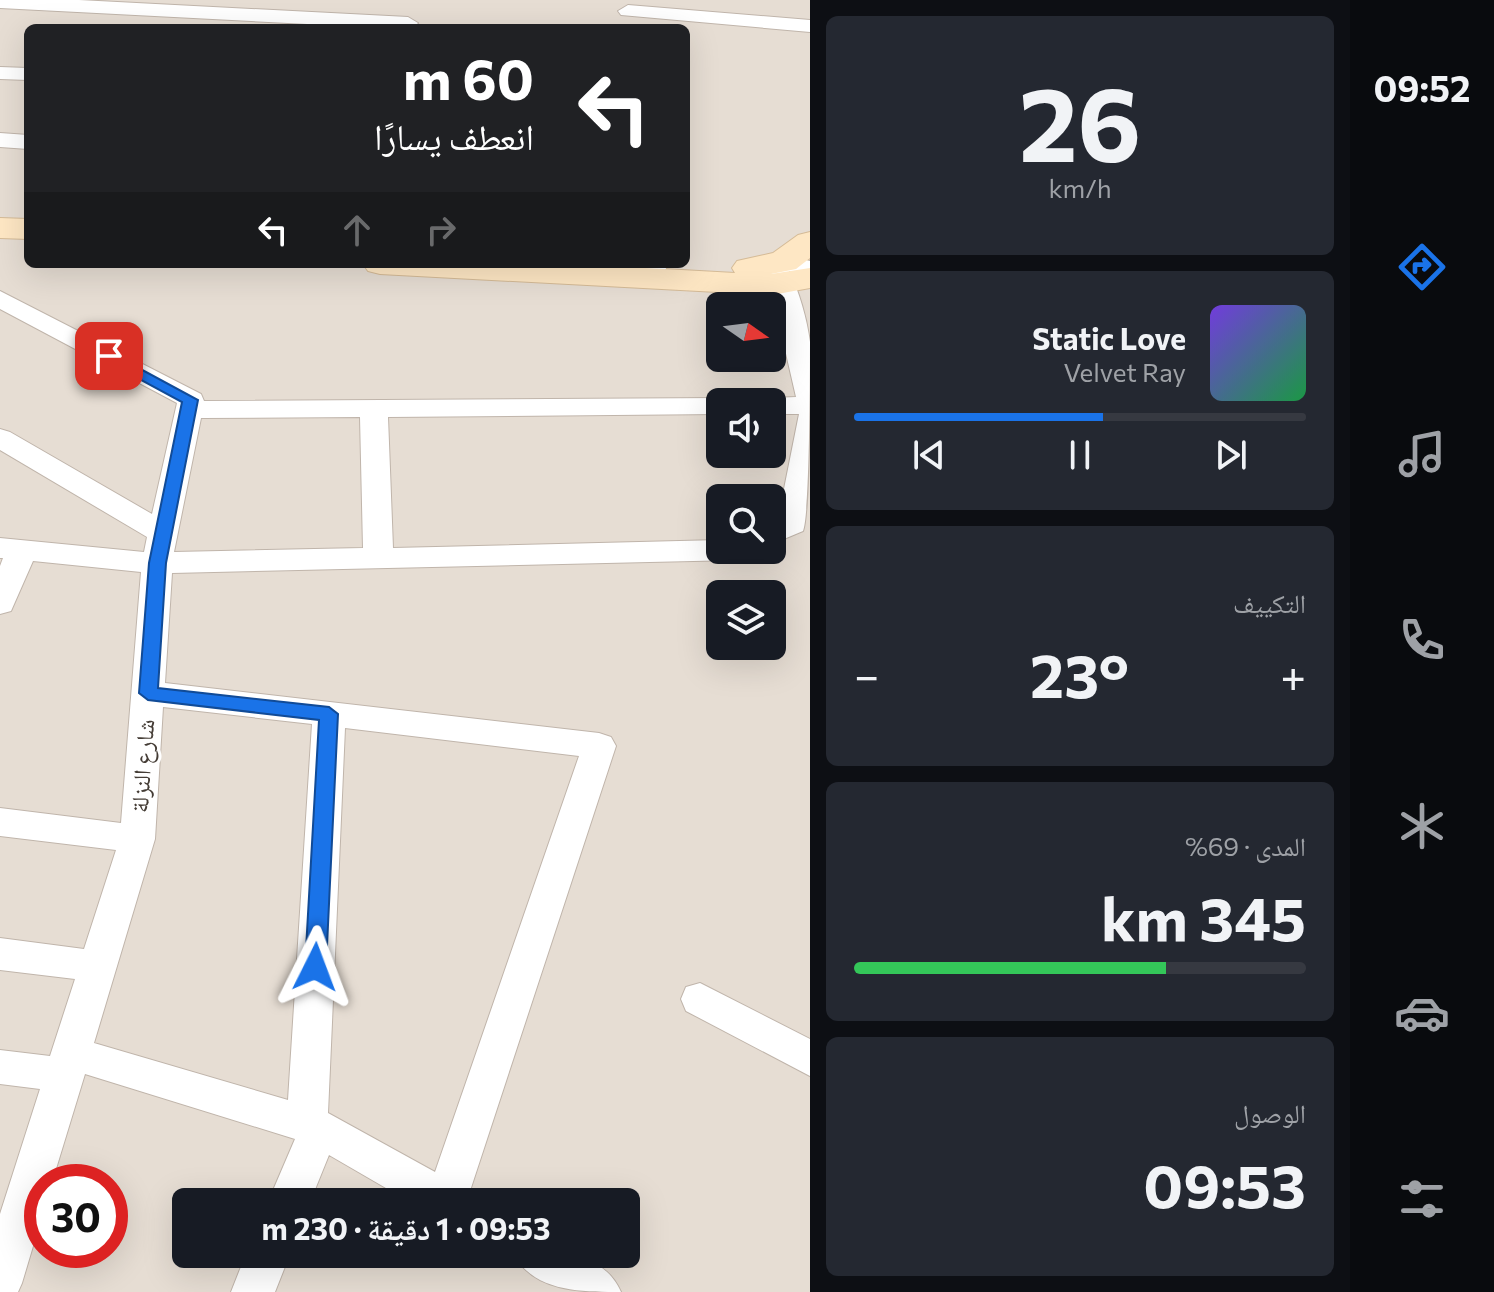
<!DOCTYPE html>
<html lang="ar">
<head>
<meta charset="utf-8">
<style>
	body { margin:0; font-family:Commissioner,"Noto Naskh Arabic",sans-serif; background:#242831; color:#f1f3f6; direction:rtl; height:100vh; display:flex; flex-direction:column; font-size:30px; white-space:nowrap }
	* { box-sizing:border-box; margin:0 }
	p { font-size:26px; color:#9ea1a6 }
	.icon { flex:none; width:44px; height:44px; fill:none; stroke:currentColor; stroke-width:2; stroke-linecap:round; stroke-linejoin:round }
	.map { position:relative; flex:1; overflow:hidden; direction:ltr }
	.drawer { display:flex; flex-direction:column; gap:16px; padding:16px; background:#0d0f14; width:540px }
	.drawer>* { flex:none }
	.top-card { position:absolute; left:24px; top:24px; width:666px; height:244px; border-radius:12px; box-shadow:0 8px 32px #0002; direction:rtl; background:#202124; color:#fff; overflow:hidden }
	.needle { width:52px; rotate:104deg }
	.controls { position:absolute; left:706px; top:292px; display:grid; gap:16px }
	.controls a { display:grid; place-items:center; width:80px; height:80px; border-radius:12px; background:#171b24; box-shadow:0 8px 32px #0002; font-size:40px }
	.speed { position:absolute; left:24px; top:1164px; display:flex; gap:16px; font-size:40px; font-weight:700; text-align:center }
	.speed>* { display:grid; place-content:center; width:104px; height:104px; border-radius:50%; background:#171b24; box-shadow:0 8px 32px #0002; line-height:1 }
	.speed .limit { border:12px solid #d22; background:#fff; color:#111 }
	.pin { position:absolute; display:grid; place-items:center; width:68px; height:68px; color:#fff; margin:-34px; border-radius:16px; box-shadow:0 4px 12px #0006 }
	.me { position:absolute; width:88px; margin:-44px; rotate:3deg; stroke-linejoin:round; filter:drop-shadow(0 0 6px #0008) }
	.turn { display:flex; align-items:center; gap:28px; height:168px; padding:0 24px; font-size:36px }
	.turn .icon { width:104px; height:104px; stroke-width:2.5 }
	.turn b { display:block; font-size:56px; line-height:68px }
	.lanes { display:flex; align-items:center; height:76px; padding:0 24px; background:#0003; justify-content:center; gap:40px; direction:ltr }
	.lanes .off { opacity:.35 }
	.big { font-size:60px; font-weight:700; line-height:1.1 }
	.drawer .widget { flex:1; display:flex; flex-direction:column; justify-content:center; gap:12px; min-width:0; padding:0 28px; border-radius:12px; background:#242831 }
	.drawer .dial { align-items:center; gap:0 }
	.dial b { font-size:104px; line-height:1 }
	.song { display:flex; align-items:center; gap:24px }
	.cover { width:96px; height:96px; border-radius:12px; background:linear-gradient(135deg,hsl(260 70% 55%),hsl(140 70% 35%)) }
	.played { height:8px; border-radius:4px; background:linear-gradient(90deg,#1a73e8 55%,#363941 55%) }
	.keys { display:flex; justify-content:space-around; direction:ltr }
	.heat { display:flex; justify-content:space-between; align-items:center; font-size:44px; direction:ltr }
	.charge { height:12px; border-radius:6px; background:linear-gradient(90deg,#34c759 69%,#363941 0) }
	.trip { position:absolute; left:172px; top:1188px; width:468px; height:80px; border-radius:12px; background:#171b24; box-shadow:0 8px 32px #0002; font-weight:700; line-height:80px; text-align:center; direction:rtl }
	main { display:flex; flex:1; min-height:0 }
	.tab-bar { display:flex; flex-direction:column; width:144px; justify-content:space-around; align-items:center; background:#090b0e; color:#9ea1a6 }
	.tab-bar .icon { width:56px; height:56px }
	.tab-bar .on { color:#1a73e8 }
	.tab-bar b { font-size:36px; color:#f1f3f6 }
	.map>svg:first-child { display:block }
</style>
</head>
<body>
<main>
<nav class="tab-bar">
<b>09:52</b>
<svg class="icon on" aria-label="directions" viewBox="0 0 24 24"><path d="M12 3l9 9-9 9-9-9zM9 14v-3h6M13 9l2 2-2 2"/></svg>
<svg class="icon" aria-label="music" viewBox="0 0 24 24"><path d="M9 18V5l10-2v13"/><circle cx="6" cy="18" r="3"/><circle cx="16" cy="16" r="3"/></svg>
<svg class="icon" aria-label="phone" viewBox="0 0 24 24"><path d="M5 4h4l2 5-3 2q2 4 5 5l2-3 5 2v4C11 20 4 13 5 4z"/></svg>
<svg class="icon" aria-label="climate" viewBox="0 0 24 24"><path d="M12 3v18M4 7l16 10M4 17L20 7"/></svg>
<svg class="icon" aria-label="car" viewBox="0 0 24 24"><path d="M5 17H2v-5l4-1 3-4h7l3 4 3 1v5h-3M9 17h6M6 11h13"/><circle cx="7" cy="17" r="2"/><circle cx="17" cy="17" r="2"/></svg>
<svg class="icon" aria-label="filters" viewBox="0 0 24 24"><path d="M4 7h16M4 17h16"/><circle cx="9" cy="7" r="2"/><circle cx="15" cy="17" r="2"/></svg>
</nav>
<section class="drawer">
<div class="widget dial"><b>26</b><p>km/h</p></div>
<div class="widget">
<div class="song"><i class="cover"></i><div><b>Static Love</b><p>Velvet Ray</p></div></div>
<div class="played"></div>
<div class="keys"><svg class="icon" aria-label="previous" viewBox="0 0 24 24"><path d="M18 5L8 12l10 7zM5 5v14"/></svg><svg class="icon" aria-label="pause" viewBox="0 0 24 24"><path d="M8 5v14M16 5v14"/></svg><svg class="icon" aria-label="next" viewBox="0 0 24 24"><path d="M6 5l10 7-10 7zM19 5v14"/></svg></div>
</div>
<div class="widget"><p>التكييف</p>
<div class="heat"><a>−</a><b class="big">23°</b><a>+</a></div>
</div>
<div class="widget"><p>المدى · 69%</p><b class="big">345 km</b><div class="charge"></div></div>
<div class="widget"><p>الوصول</p><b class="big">09:53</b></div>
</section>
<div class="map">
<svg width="810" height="1292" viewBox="0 0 810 1292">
	<rect width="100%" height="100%" fill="#f2ece5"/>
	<!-- residential -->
	<path fill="#e6ddd3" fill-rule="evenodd" d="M0,0H810V1292H0ZM28,28H686V264H28ZM720,306H772V358H720ZM720,402H772V454H720ZM720,498H772V550H720ZM720,594H772V646H720ZM42,1182H110V1250H42ZM186,1202H626V1254H186Z"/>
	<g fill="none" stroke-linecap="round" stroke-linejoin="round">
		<defs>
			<path id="street" d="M0,0H79L408,17L418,23L413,28H385L0,8Z
				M628,5L810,20V32L621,15L618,11Z
				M0,67L28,68V80L0,79Z
				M0,133L28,135V149L0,147Z
				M784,255L810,261V277L789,271C799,291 807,319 810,342C810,368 810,514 803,531L772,544V522L778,519L799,414H772V402H761L772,398L796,397L770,284L761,266L765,261Z
				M641,264H667L668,266L664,271H646Z
				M0,291L201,394L204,401L720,398L731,402H720V414L388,417L393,548L720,540V550H752L748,557L737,560L172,573L165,683L599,733L611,737L616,746L468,1197L470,1202H410L329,1155L310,1202H268L295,1139L85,1074L52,1182H42V1216L22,1283L18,1292H0V1214L40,1089L0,1084V1050L50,1056L75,979L0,970V938L84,949L116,850L0,836V808L121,823L141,572L33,561L11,611L0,614V566L3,558H0V538L144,552L147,537L0,450V429L10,432L152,514L177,403L0,309ZM360,417L363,548L174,552L201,418ZM163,707L312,724L288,1100L94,1043L155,839ZM345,728L579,756L435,1172L328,1113Z
				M700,983L810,1039V1076L686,1011L681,999L686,987Z
				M246,1254H290L275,1292H231Z
				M514,1254C554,1254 602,1249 621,1292C582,1292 533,1292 514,1254Z"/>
			<path id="secondary" d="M0,218L28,219V239L0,238Z
				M810,232V258L796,269L771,274L810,268V288L772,295L380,274L368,271L363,264H574L735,273L732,268L737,261L773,253L798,235Z"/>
		</defs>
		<!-- street casing -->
		<use href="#street" stroke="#c0b5ab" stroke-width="2"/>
		<!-- secondary casing -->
		<use href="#secondary" stroke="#d5bb97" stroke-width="2"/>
		<!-- street -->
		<use href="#street" fill="#fff" fill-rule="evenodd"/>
		<!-- secondary -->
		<use href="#secondary" fill="#fee7c4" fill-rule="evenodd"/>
	</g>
	<!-- route -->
	<path fill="#1a73e8" stroke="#114b97" stroke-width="2" d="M109,352L198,400L166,563L158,688L329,707L338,714L326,967L323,973L315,976L308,973L305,967L319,720L148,700L139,693L149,563L182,402L104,360V353Z"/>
	<g text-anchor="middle" stroke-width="6" stroke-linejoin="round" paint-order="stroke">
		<!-- street labels -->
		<g font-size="24" fill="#443c35" stroke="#fff">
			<text transform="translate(143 766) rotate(-86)" y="8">شارع النزلة</text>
		</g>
	</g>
</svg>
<div class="controls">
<a><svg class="needle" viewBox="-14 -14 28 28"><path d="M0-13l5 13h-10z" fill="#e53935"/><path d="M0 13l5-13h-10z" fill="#9ea1a6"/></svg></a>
<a><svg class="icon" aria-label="sound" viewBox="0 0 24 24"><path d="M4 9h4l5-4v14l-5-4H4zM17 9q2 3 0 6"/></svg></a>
<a><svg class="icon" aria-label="search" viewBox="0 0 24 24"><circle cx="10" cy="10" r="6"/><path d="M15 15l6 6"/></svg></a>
<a><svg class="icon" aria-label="layers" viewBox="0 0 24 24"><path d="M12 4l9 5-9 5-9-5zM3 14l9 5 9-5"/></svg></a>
</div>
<div class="speed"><div class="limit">30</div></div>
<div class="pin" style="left:109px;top:356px;background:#d93025"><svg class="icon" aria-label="arrive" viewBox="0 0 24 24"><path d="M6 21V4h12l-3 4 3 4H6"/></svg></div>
<svg class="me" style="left:315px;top:967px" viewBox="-20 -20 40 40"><path d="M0-17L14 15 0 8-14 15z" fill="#1a73e8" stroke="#fff" stroke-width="4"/></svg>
<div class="trip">09:53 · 1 دقيقة · 230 m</div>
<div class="top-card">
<div class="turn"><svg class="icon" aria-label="left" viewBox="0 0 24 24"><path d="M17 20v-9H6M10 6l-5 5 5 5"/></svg><div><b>60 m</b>انعطف يسارًا</div></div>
<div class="lanes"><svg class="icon" aria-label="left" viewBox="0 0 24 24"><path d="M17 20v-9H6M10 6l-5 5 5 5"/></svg><svg class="icon off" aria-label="ahead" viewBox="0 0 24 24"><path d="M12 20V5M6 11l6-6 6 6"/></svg><svg class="icon off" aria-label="right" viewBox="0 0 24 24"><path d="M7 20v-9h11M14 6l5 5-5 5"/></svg></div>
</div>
</div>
</main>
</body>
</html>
